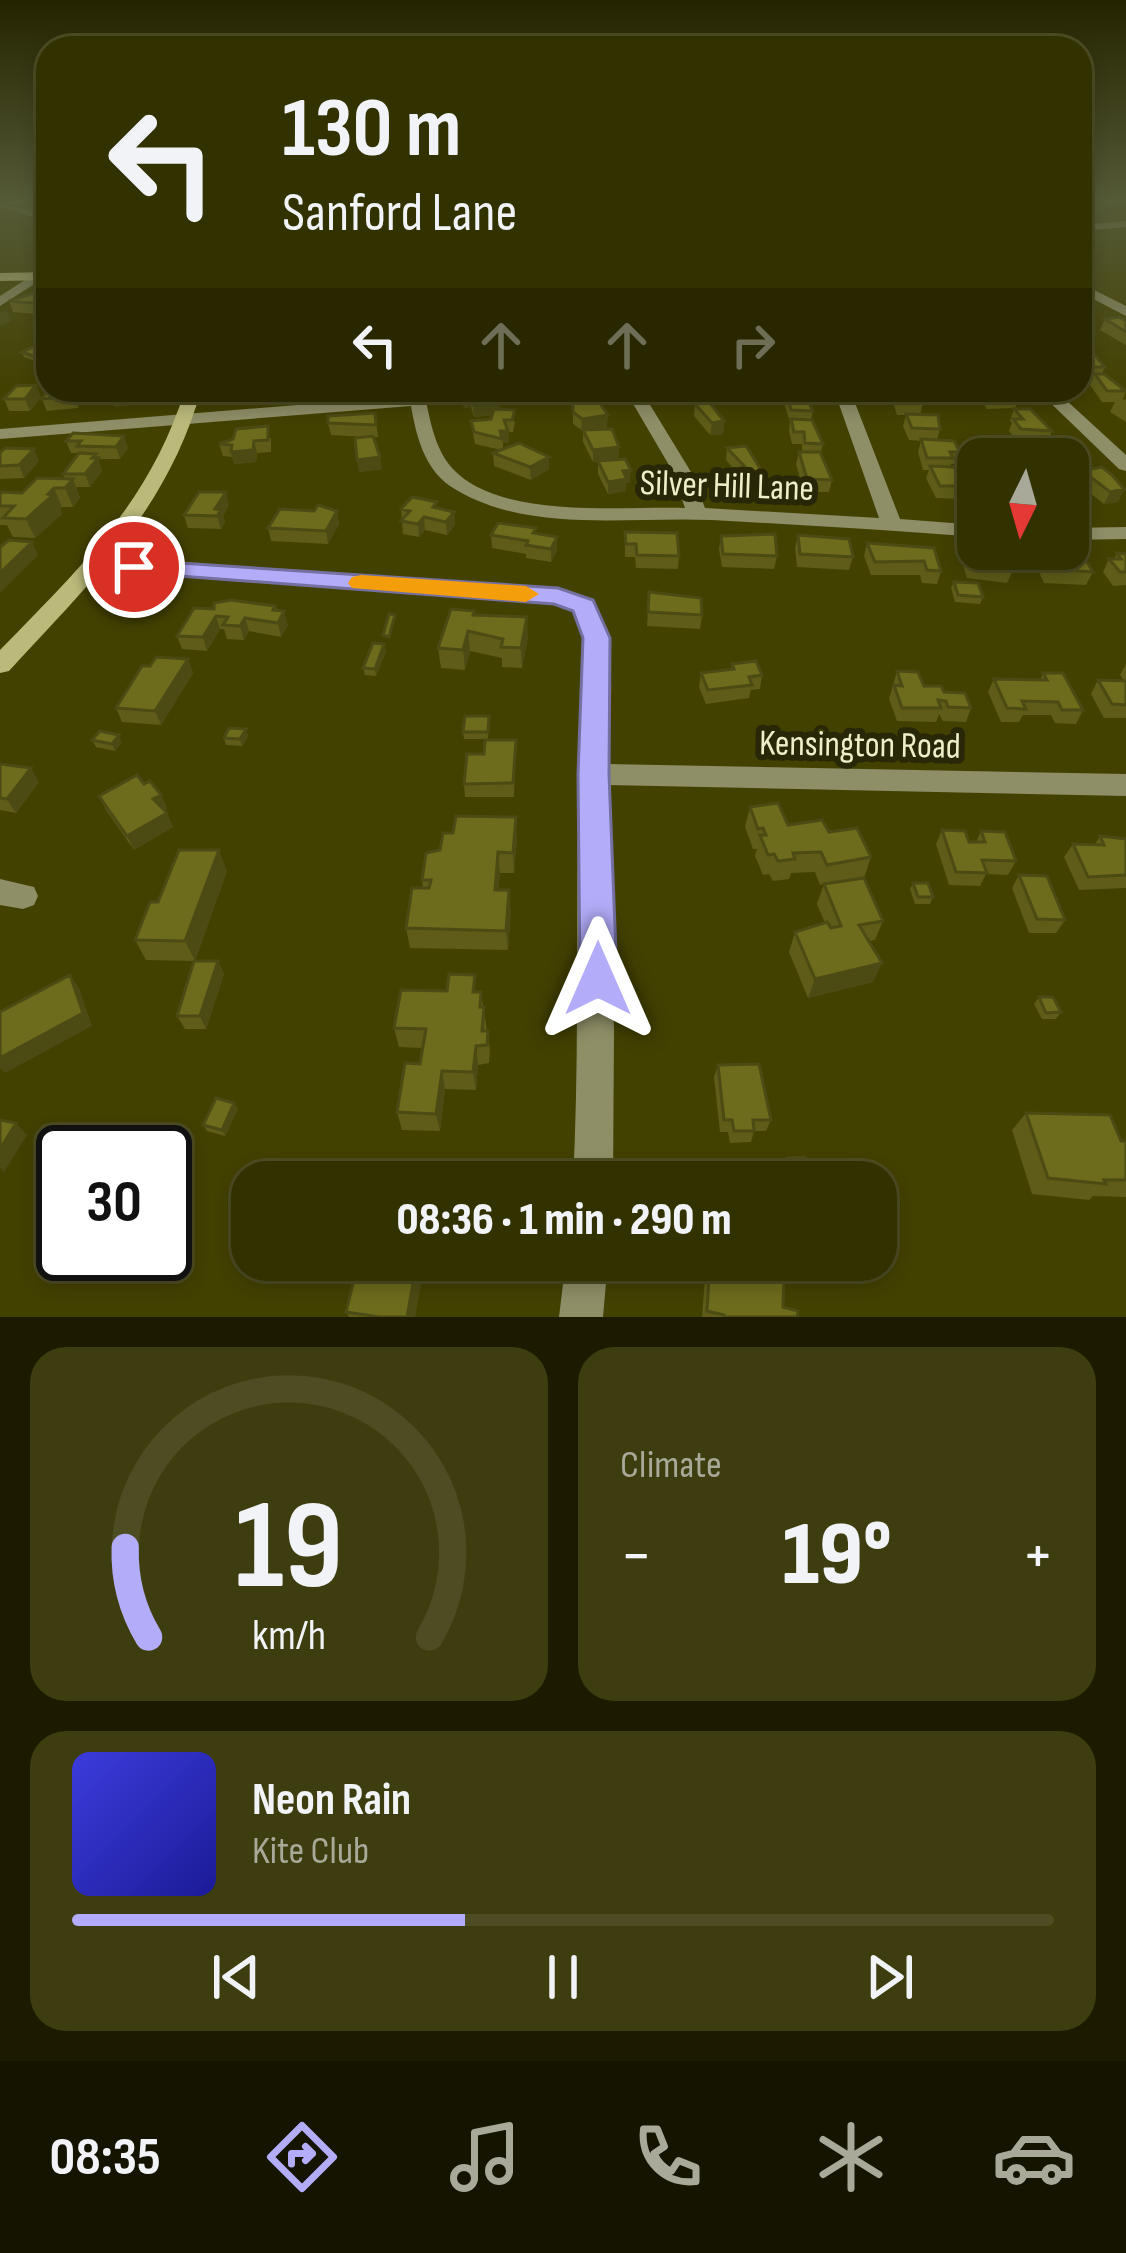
<!DOCTYPE html>
<html lang="en">
<head>
<meta charset="utf-8">
<style>
	body { margin:0; font-family:"Sofia Sans Condensed",sans-serif; background:#3d3d0f; color:#f1f3f6; height:100vh; display:flex; flex-direction:column; font-size:45px; white-space:nowrap }
	* { box-sizing:border-box; margin:0 }
	p { font-size:39px; color:#a8a999 }
	.icon { flex:none; width:66px; height:66px; fill:none; stroke:currentColor; stroke-width:2; stroke-linecap:round; stroke-linejoin:round }
	.map { position:relative; height:1317px; overflow:hidden }
	.side { display:flex; flex-direction:column; gap:30px; padding:30px; background:#1c1b00; flex:1 }
	.side>* { flex:none }
	.hud { position:absolute; left:36px; top:36px; width:1056px; height:366px; border-radius:36px; box-shadow:0 6px 18px #0003,0 0 0 3px #4d4c22; background:#323100; color:#f1f3f6; overflow:hidden }
	.needle { width:78px; rotate:185deg }
	.controls { position:absolute; left:957px; top:438px; display:grid; gap:24px }
	.controls a { display:grid; place-items:center; width:132px; height:132px; border-radius:24px; background:#323100; box-shadow:0 6px 18px #0003,0 0 0 3px #4d4c22; font-size:60px }
	.speed { position:absolute; left:36px; top:1125px; display:flex; gap:24px; font-size:60px; font-weight:700; text-align:center }
	.speed>* { display:grid; place-content:center; width:156px; height:156px; border-radius:50%; background:#323100; box-shadow:0 6px 18px #0003,0 0 0 3px #4d4c22; line-height:1 }
	.speed .limit { border:6px solid #111; border-radius:18px; background:#fff; color:#111 }
	.pin { position:absolute; display:grid; place-items:center; width:102px; height:102px; color:#fff; margin:-51px; border:6px solid #fff; border-radius:50%; box-shadow:0 3px 12px #0007 }
	.me { position:absolute; width:132px; margin:-66px; rotate:0deg; stroke-linejoin:round; filter:drop-shadow(0 0 9px #0008) }
	.turn { display:flex; align-items:center; gap:42px; height:252px; padding:0 48px; font-size:54px }
	.turn .icon { width:156px; height:156px; stroke-width:2.5 }
	.turn b { display:block; font-size:84px; line-height:102px }
	.lanes { display:flex; align-items:center; height:114px; padding:0 48px; background:#0003; justify-content:center; gap:60px; direction:ltr }
	.lanes .off { opacity:.35 }
	.big { font-size:90px; font-weight:800; line-height:1.1 }
	.side .widget { flex:1; display:flex; flex-direction:column; justify-content:center; gap:18px; min-width:0; padding:0 42px; border-radius:36px; background:#3d3d0f }
	.side .dial { align-items:center; gap:0 }
	.dial svg { height:312px; overflow:visible; fill:none; stroke:#4d4c22; stroke-width:7; stroke-linecap:round; text-anchor:middle }
	.dial text { fill:#f1f3f6; stroke:none }
	.song { display:flex; align-items:center; gap:36px }
	.cover { width:144px; height:144px; border-radius:18px; background:linear-gradient(135deg,hsl(240 70% 55%),hsl(240 70% 35%)) }
	.played { height:12px; border-radius:6px; background:linear-gradient(90deg,#b3adf9 40%,#4d4c22 40%) }
	.keys { display:flex; justify-content:space-around; direction:ltr }
	.heat { display:flex; justify-content:space-between; align-items:center; font-size:66px; direction:ltr }
	.side .tiles { flex:1; display:grid; gap:30px; grid-template-columns:1fr 1fr }
	.widget:last-child { grid-column:span 2 }
	.trip { position:absolute; left:231px; top:1161px; width:666px; height:120px; border-radius:36px; background:#323100; box-shadow:0 6px 18px #0003,0 0 0 3px #4d4c22; font-weight:800; line-height:120px; text-align:center }
	.tab-bar { display:flex; height:192px; justify-content:space-around; align-items:center; background:#141400; color:#a8a999 }
	.tab-bar .icon { width:84px; height:84px }
	.tab-bar .on { color:#b3adf9 }
	.tab-bar b { font-size:54px; color:#f1f3f6 }
	.map>svg:first-child { display:block }
</style>
</head>
<body>
<div class="map">
<svg width="1126" height="1317" viewBox="0 0 1126 1317">
	<rect width="100%" height="100%" fill="#434100"/>
	<g fill="none" stroke-linecap="round" stroke-linejoin="round">
		<!-- street -->
		<path fill="#8e8e67" fill-rule="evenodd" d="M0,204L48,214V221L0,207Z
			M1126,221V227L1080,231V225Z
			M36,273L47,276L0,306V296Z
			M1080,283L1126,306V316L1080,292Z
			M408,390H424C429,416 434,448 452,468C499,520 621,506 685,508L673,472L625,390H641L691,472L705,508L879,518L834,390H850L900,519L978,525V537C889,530 801,525 712,520C628,516 525,535 450,486C424,468 416,435 411,406L0,439V429L409,396Z
			M1037,390H1055L1126,455V471L1119,469Z
			M1126,527V539L1068,540V528Z
			M96,556L558,589L592,601C621,649 609,711 607,764L1126,774V796L607,785L614,1030L613,1182H573C580,1046 575,911 579,775C581,724 599,659 575,611L555,603L89,566L85,562L89,558Z
			M0,879L34,887L38,896L34,905L23,909L0,905Z
			M566,1260H608L603,1317H559Z"/>
		<!-- secondary -->
		<path fill="#bbba7b" fill-rule="evenodd" d="M48,272V280L0,281V273Z
			M185,390H201C168,509 90,583 9,671L0,673V650C79,569 150,502 185,390Z"/>
	</g>
	<!-- wall -->
	<path fill="#5e5c18" d="M48,296V315L13,312L9,301Z
		M1105,319L1126,321V345L1100,330Z
		M1080,333L1090,345L1087,354L1105,367L1102,374L1126,390L1123,400L1126,399V422L1110,412L1115,402H1102L1090,385L1093,378H1083L1080,374Z
		M48,349L41,363L24,357L22,352Z
		M36,385L41,397L30,411H9L4,399Z
		M79,390L82,399L78,408L47,411L42,399Z
		M253,390H288V393L279,398L255,399Z
		M460,390H508L509,403L499,404L500,410L515,422L513,432H508L509,443H503V450L549,457V469L531,480L494,466L493,453L501,450L475,444L471,421L491,419L492,415L474,417L471,407L464,408Z
		M781,390H803L802,395L813,411L811,420L823,444L821,453L832,480L829,492H804L796,464L799,452H802V444H792L789,431L790,422L785,406L787,395H782Z
		M893,390H916L923,403L920,415L940,429L937,440L960,452L956,464H951V466L964,486L960,499L936,498L926,478L929,470H923L918,452L921,441L909,440L903,426L906,415H897L893,402L896,390Z
		M983,390H1013L1019,397L1015,408L987,409L980,399Z
		M573,401L607,427L601,429L619,447L618,459L630,483H626V491L608,494L598,474V462H593L583,442V431L573,424Z
		M695,404L724,421L723,434L710,435L694,416Z
		M1014,409L1052,431L1047,444L1017,441L1009,431L1012,423L1010,421Z
		M375,413L378,437H374L382,469L359,472L367,437L331,435L328,423Z
		M73,433L128,448L120,459H98L102,471L90,487H76L80,498L73,507H62L60,509L62,514L35,538L13,537L7,525H0V495L22,493L65,479L63,474L80,453H71L66,441Z
		M271,438V452L257,453L256,462L234,464L232,457L223,456L219,444Z
		M727,448L763,473L761,485L750,487L726,460Z
		M0,453L39,461L24,478L0,479Z
		M1066,458L1092,469L1124,489L1118,502L1104,504L1068,476V459Z
		M229,505L223,516L225,522L221,529L188,528L184,515Z
		M438,508L454,512L455,525L447,535L425,530L419,537L403,534L401,509Z
		M314,511H337L339,524L328,544L271,541L268,528Z
		M625,532L679,556L678,569L636,568L635,557H625Z
		M536,533L557,550L551,562L526,558V554L492,548L491,535Z
		M798,535L853,557L849,570L797,567L795,548Z
		M721,536L777,556L774,569L722,567L719,549Z
		M867,543L922,546L941,571L937,584L922,583L920,575H871L864,556Z
		M967,549L1013,570L1007,583L967,578L962,562Z
		M1117,553L1126,554V585L1113,586L1103,572L1109,559H1114Z
		M1045,559L1093,572L1086,585L1044,583L1039,572Z
		M954,582L983,597L980,604L955,602L951,588Z
		M649,592L702,615L700,629L647,626Z
		M275,606L288,625L281,637L249,631L244,640L227,639L224,629H220L207,651L182,649L177,636L214,609Z
		M474,611V615L528,637L522,668L502,667V658L470,651L465,670L441,668L438,648Z
		M386,651L376,676L365,675L363,668Z
		M188,659L193,673L161,725L122,722L116,708L150,666Z
		M732,664L762,675L760,689L751,690L749,698L706,704L699,687L701,673L731,669Z
		M1126,664V718H1104L1091,694L1098,680L1124,681L1120,675Z
		M897,671L924,686L944,692L971,708L966,722L943,721L939,714L936,722L897,721L889,699Z
		M1043,673L1083,710L1076,724L1055,723L1051,715H1023L1019,722H1001L988,692L994,679L1040,680Z
		M489,716L488,739H464L463,732Z
		M248,736L242,746L226,745L224,738Z
		M92,740L122,742L115,751L96,747Z
		M516,740L514,797H465L464,784L484,754Z
		M0,764L39,782L16,813L0,810Z
		M144,784L161,795L167,808L164,810L173,827L134,850L106,810L99,796Z
		M750,807L788,825L829,832L871,857L864,878L883,921L875,940L869,941L873,982L808,998L789,952L795,932L825,923L817,904L824,884L820,885L815,872L791,873L789,879L773,881L769,874L763,875L755,856L757,849H753L745,827Z
		M942,830L969,842H976L981,831L1016,861L1008,875L986,874L980,886L949,885L936,844Z
		M1100,836L1126,839V888L1079,890L1064,857L1073,844H1095Z
		M517,838L514,873H500L498,890L511,910L508,950L410,948L406,928L423,888L422,880Z
		M227,871L195,961L146,960L135,940L158,902Z
		M1019,875L1065,920L1056,933H1029L1012,888Z
		M913,883L933,897L930,904H915L910,889Z
		M218,961L224,974L206,1029H185L177,1016Z
		M477,992H481L490,1050L489,1063L478,1065L476,1090L445,1089L440,1131L402,1130L397,1112L420,1064L423,1048L399,1047L394,1028Z
		M1039,997L1061,1012L1056,1019H1042L1034,1004Z
		M718,1065L771,1120L766,1131H754L751,1142L730,1143L728,1132H720L714,1077Z
		M238,1109L225,1136L207,1131L203,1125Z
		M1026,1113L1121,1141H1126V1197L1093,1196L1089,1200L1032,1194L1012,1130Z
		M787,1158L807,1164L827,1182H788L785,1163Z
		M359,1260H425L415,1317H349L346,1312Z
		M717,1260H753L752,1274L783,1307L797,1317H702L705,1278L710,1263L717,1265Z"/>
	<!-- shaded-wall -->
	<path fill="#4c4b14" d="M1093,304L1091,309L1080,311V306Z
		M7,310L11,321L0,326V313Z
		M36,385L41,397L30,411L25,399Z
		M77,390H79L82,399L78,408L74,396Z
		M145,390L147,396L145,404L114,407L110,395Z
		M277,390H288V393L279,398Z
		M566,390H585V395L566,397Z
		M679,390H700V392L679,394Z
		M508,391L509,403L499,404L500,414L474,417L473,405L496,393Z
		M463,396H470L471,407L464,408Z
		M608,415L607,427L581,431L582,419Z
		M724,421L723,434L710,435L712,423Z
		M500,431H508L509,443H503Z
		M124,436L128,448L120,459L116,447Z
		M254,441L257,453L256,462L234,464L231,452Z
		M619,447L618,460L593,462V450Z
		M34,449L39,461L24,478L19,465Z
		M96,454L102,471L90,487L85,474Z
		M380,457L382,469L359,472L357,460Z
		M549,457V469L531,480L530,467Z
		M631,470L630,483H626V491L608,494V482L623,471Z
		M763,473L761,485L750,487L752,474Z
		M73,479L80,498L73,507L65,488Z
		M54,488L62,507L60,509L62,514L35,538L26,519Z
		M1124,489L1118,502L1104,504L1110,492Z
		M226,492L229,505L223,516L225,522L221,529L215,509Z
		M337,511L339,524L328,544L326,531Z
		M454,512L455,525L447,535L446,522Z
		M424,517L425,530L419,537L418,524Z
		M557,537V550L551,562V549Z
		M32,542L38,555L0,593V573Z
		M284,611L288,625L281,637L278,623Z
		M216,616L220,629L207,651L203,637Z
		M527,617L528,637L522,668L521,648Z
		M245,618L249,631L244,640L240,626Z
		M468,631L470,651L465,670L463,650Z
		M384,644L386,651L376,676L375,669Z
		M188,659L193,673L161,725L155,711Z
		M246,729L248,736L242,746L240,739Z
		M119,735L122,742L115,751L112,744Z
		M31,768L39,782L16,813L7,799Z
		M161,795L167,808L160,812L153,799Z
		M167,813L173,827L134,850L127,836Z
		M516,817L517,838L514,873L513,853Z
		M219,850L227,871L195,961L185,941Z
		M498,852L500,873L496,910L495,890Z
		M509,890L511,910L508,950L506,931Z
		M218,961L224,974L206,1029L200,1016Z
		M882,963L873,982L808,998L815,979Z
		M70,975L79,988L92,1026L5,1073L0,1068V1058Z
		M476,1046L478,1065L476,1090L473,1072Z
		M442,1071L445,1089L440,1131L436,1114Z
		M234,1103L238,1109L225,1136L222,1130Z
		M16,1123L27,1135L4,1172L0,1168V1149Z
		M417,1260H425L415,1317H407Z"/>
	<!-- building -->
	<path fill="#6d6b1c" stroke="#4c4b14" stroke-width="3" d="M34,293L48,296V302L44,304L9,301Z
		M1080,299H1084L1093,304L1080,306Z
		M1119,317L1126,321V332L1105,319Z
		M1080,333L1090,345H1080Z
		M38,345L48,349V354L39,358L22,352Z
		M1080,352L1095,355L1105,367H1088L1080,356Z
		M1095,374H1104L1126,391H1107Z
		M36,385L25,399H4L16,386Z
		M47,390H77L74,396L42,399Z
		M112,390H141V392L110,395Z
		M461,390H508V391L496,393L499,402L473,405L470,396H463Z
		M896,390H916L923,403H900Z
		M986,390H1013L1019,397H991Z
		M787,394L805,395L813,411L791,410Z
		M597,399L608,415L582,419L573,412V401Z
		M710,403L724,421L712,423L695,404Z
		M494,409L515,410L512,420H504L508,431H500L502,439L474,432L471,421L491,419Z
		M1014,409H1030L1052,431L1021,429L1013,419H1023Z
		M375,413L376,425L328,423V416Z
		M906,414L938,415L940,429L912,428Z
		M791,419L812,420L823,444L805,443L804,432H794Z
		M268,426V440L254,441L253,450L231,452L232,445L219,444L233,439L236,429Z
		M612,429L619,447L593,450L583,430Z
		M73,433L124,436L116,447L77,446L81,441H66Z
		M373,436L380,457L357,460L355,438Z
		M921,439L954,441L960,452H950L953,458H927Z
		M519,443L549,457L530,467L493,453Z
		M746,446L763,473L752,474L727,448Z
		M5,448L34,449L19,465L0,466V453Z
		M799,452H820L832,480L807,479Z
		M79,453L96,454L92,458H98L85,474H63Z
		M1078,456L1092,469L1102,467L1112,475L1124,489L1110,492L1066,458Z
		M625,459L631,470L623,471L627,479L608,482L598,461Z
		M930,466L954,467L964,486H940Z
		M37,478L73,479L65,488H54L48,494L53,495L26,519L3,518L14,506H0V495L2,492L22,493Z
		M199,492H226L215,509L221,510L217,516L184,515Z
		M412,497L437,502L433,507L454,512L446,522L424,517L418,524L401,521L410,511L401,509Z
		M318,505L337,511L326,531L268,528L280,509L314,511Z
		M498,523L536,528L533,533L557,537L551,549L526,545L528,541L491,535Z
		M625,532L677,533L679,556L637,555L636,544H626Z
		M775,534L777,556L723,554L721,536Z
		M798,535L849,539L853,557L800,554Z
		M9,540L32,542L0,573V547Z
		M867,543L934,548L941,571L927,570L924,561L875,562Z
		M967,549H1004L1013,570L972,565Z
		M1117,553L1126,554V572H1120L1109,559H1121Z
		M1083,555L1093,572L1050,569L1045,559Z
		M954,582L978,583L983,597L958,595Z
		M649,592L701,598L702,615L648,612Z
		M231,600L275,606L273,610L284,611L278,623L245,618L240,626L223,625L228,617L216,616L203,637L177,636L194,608L214,609V603Z
		M451,609L474,611L473,615L527,617L521,648L501,647L503,639L468,631L463,650L438,648Z
		M389,614L395,615L389,637L383,635Z
		M373,643L384,644L375,669L363,668Z
		M156,657L188,659L155,711L116,708L142,666H150Z
		M756,661L762,675L749,677L752,685L708,690L701,673L734,669L732,664Z
		M897,671L918,672L924,686H941L944,692L965,693L971,708L948,707L946,701L938,700L941,708H902L894,685L902,686Z
		M1043,673H1063L1083,710H1062L1058,702L1022,701L1026,709L1007,708L994,679L1047,680Z
		M1098,680L1126,681V705L1112,704Z
		M465,716H489L488,732H463Z
		M229,728L246,729L240,739L224,738Z
		M100,731L119,735L112,744L92,740Z
		M485,740H516L513,783L464,784L467,754H484Z
		M0,764L31,768L7,799L0,798Z
		M137,775L144,784L150,781L161,795L153,799L167,813L127,836L99,796Z
		M778,803L788,825L822,820L829,832L857,828L871,857L827,865L821,852L793,853L795,859L778,861L774,854L768,855L760,835H766L763,828L758,829L750,807Z
		M456,816L516,817L513,853L498,852L495,890H509L506,931L406,928L412,888H429L431,880H422L426,853L440,850L443,833H453Z
		M942,830L965,831L969,842H985L981,831L1005,832L1016,861L982,860L987,873L956,872Z
		M1100,836L1126,839V875L1088,877L1073,844L1104,845Z
		M179,850H219L185,941L135,940L150,902H158Z
		M1019,875L1047,876L1065,920L1037,919Z
		M864,878L883,921L859,925L882,963L815,979L795,932L827,922L831,928L841,926L824,884Z
		M913,883H928L933,897H918Z
		M194,961H218L200,1016H177Z
		M449,974L475,975L473,992H481L480,1007H484L482,1031H488L487,1045L476,1046L473,1072L442,1071L436,1114L397,1112L405,1063L420,1064L426,1029L394,1028L401,990L447,991Z
		M70,975L83,1013L0,1058V1012Z
		M1039,997H1053L1061,1012L1046,1013Z
		M759,1064L771,1120H753L754,1131H734L732,1120H724L718,1065Z
		M216,1098L234,1103L222,1130L203,1125Z
		M1026,1113L1110,1115L1121,1141H1126V1180H1104L1106,1184L1048,1178Z
		M0,1120L16,1123L0,1149Z
		M805,1157L807,1164L823,1163L827,1182H792L787,1158Z
		M350,1175L393,1182H349Z
		M359,1260H417L407,1317H379L346,1312Z
		M722,1260H753L752,1274L784,1281L783,1307L798,1311L797,1317H724V1315L707,1311L710,1263L721,1266Z"/>
	<!-- sky -->
	<linearGradient id="sky" x2="0" y2="1"><stop stop-color="#252400"/><stop offset="0.52" stop-color="#555a37"/><stop offset="1" stop-color="#555a37" stop-opacity="0"/></linearGradient>
	<rect width="1126" height="389" fill="url(#sky)"/>
	<!-- route -->
	<path fill="#b3adf9" stroke="#7470a2" stroke-width="3" d="M134,560L558,588L593,600L610,638L609,774L617,979L612,991L598,996L585,991L580,979L578,774L583,638L573,611L554,604L126,572L122,567Z"/>
	<!-- slow -->
	<path fill="#f59e0b" d="M361,575L526,586L539,594L526,602L352,588L348,583L352,577Z"/>
	<g text-anchor="middle" stroke-width="12" stroke-linejoin="round" paint-order="stroke">
		<!-- street labels -->
		<g font-size="36" fill="#eeeec9" stroke="#282707">
			<text transform="translate(727 484) rotate(2)" y="13">Silver Hill Lane</text>
			<text transform="translate(860 743) rotate(1)" y="13">Kensington Road</text>
		</g>
	</g>
</svg>
<div class="controls">
<a><svg class="needle" viewBox="-14 -14 28 28"><path d="M0-13l5 13h-10z" fill="#e53935"/><path d="M0 13l5-13h-10z" fill="#a8a999"/></svg></a>
</div>
<div class="speed"><div class="limit">30</div></div>
<div class="pin" style="left:134px;top:567px;background:#d93025"><svg class="icon" aria-label="arrive" viewBox="0 0 24 24"><path d="M6 21V4h12l-3 4 3 4H6"/></svg></div>
<svg class="me" style="left:598px;top:979px" viewBox="-20 -20 40 40"><path d="M0-17L14 15 0 8-14 15z" fill="#b3adf9" stroke="#fff" stroke-width="4"/></svg>
<div class="trip">08:36 · 1 min · 290 m</div>
<div class="hud">
<div class="turn"><svg class="icon" aria-label="left" viewBox="0 0 24 24"><path d="M17 20v-9H6M10 6l-5 5 5 5"/></svg><div><b>130 m</b>Sanford Lane</div></div>
<div class="lanes"><svg class="icon" aria-label="left" viewBox="0 0 24 24"><path d="M17 20v-9H6M10 6l-5 5 5 5"/></svg><svg class="icon off" aria-label="ahead" viewBox="0 0 24 24"><path d="M12 20V5M6 11l6-6 6 6"/></svg><svg class="icon off" aria-label="ahead" viewBox="0 0 24 24"><path d="M12 20V5M6 11l6-6 6 6"/></svg><svg class="icon off" aria-label="right" viewBox="0 0 24 24"><path d="M7 20v-9h11M14 6l5 5-5 5"/></svg></div>
</div>
</div>
<section class="side">
<div class="tiles">
<div class="widget dial"><svg viewBox="0 0 100 80">
<path d="M14 69A42 42 0 1 1 86 69"/>
<path d="M14 69A42 42 0 0 1 8 46" stroke="#b3adf9"/>
<text x="50" y="56" font-size="32" font-weight="700">19</text>
<text x="50" y="72" font-size="11">km/h</text>
</svg></div>
<div class="widget"><p>Climate</p>
<div class="heat"><a>−</a><b class="big">19°</b><a>+</a></div>
</div>
<div class="widget">
<div class="song"><i class="cover"></i><div><b>Neon Rain</b><p>Kite Club</p></div></div>
<div class="played"></div>
<div class="keys"><svg class="icon" aria-label="previous" viewBox="0 0 24 24"><path d="M18 5L8 12l10 7zM5 5v14"/></svg><svg class="icon" aria-label="pause" viewBox="0 0 24 24"><path d="M8 5v14M16 5v14"/></svg><svg class="icon" aria-label="next" viewBox="0 0 24 24"><path d="M6 5l10 7-10 7zM19 5v14"/></svg></div>
</div>
</div>
</section>
<nav class="tab-bar">
<b>08:35</b>
<svg class="icon on" aria-label="directions" viewBox="0 0 24 24"><path d="M12 3l9 9-9 9-9-9zM9 14v-3h6M13 9l2 2-2 2"/></svg>
<svg class="icon" aria-label="music" viewBox="0 0 24 24"><path d="M9 18V5l10-2v13"/><circle cx="6" cy="18" r="3"/><circle cx="16" cy="16" r="3"/></svg>
<svg class="icon" aria-label="phone" viewBox="0 0 24 24"><path d="M5 4h4l2 5-3 2q2 4 5 5l2-3 5 2v4C11 20 4 13 5 4z"/></svg>
<svg class="icon" aria-label="climate" viewBox="0 0 24 24"><path d="M12 3v18M4 7l16 10M4 17L20 7"/></svg>
<svg class="icon" aria-label="car" viewBox="0 0 24 24"><path d="M5 17H2v-5l4-1 3-4h7l3 4 3 1v5h-3M9 17h6M6 11h13"/><circle cx="7" cy="17" r="2"/><circle cx="17" cy="17" r="2"/></svg>
</nav>
</body>
</html>
